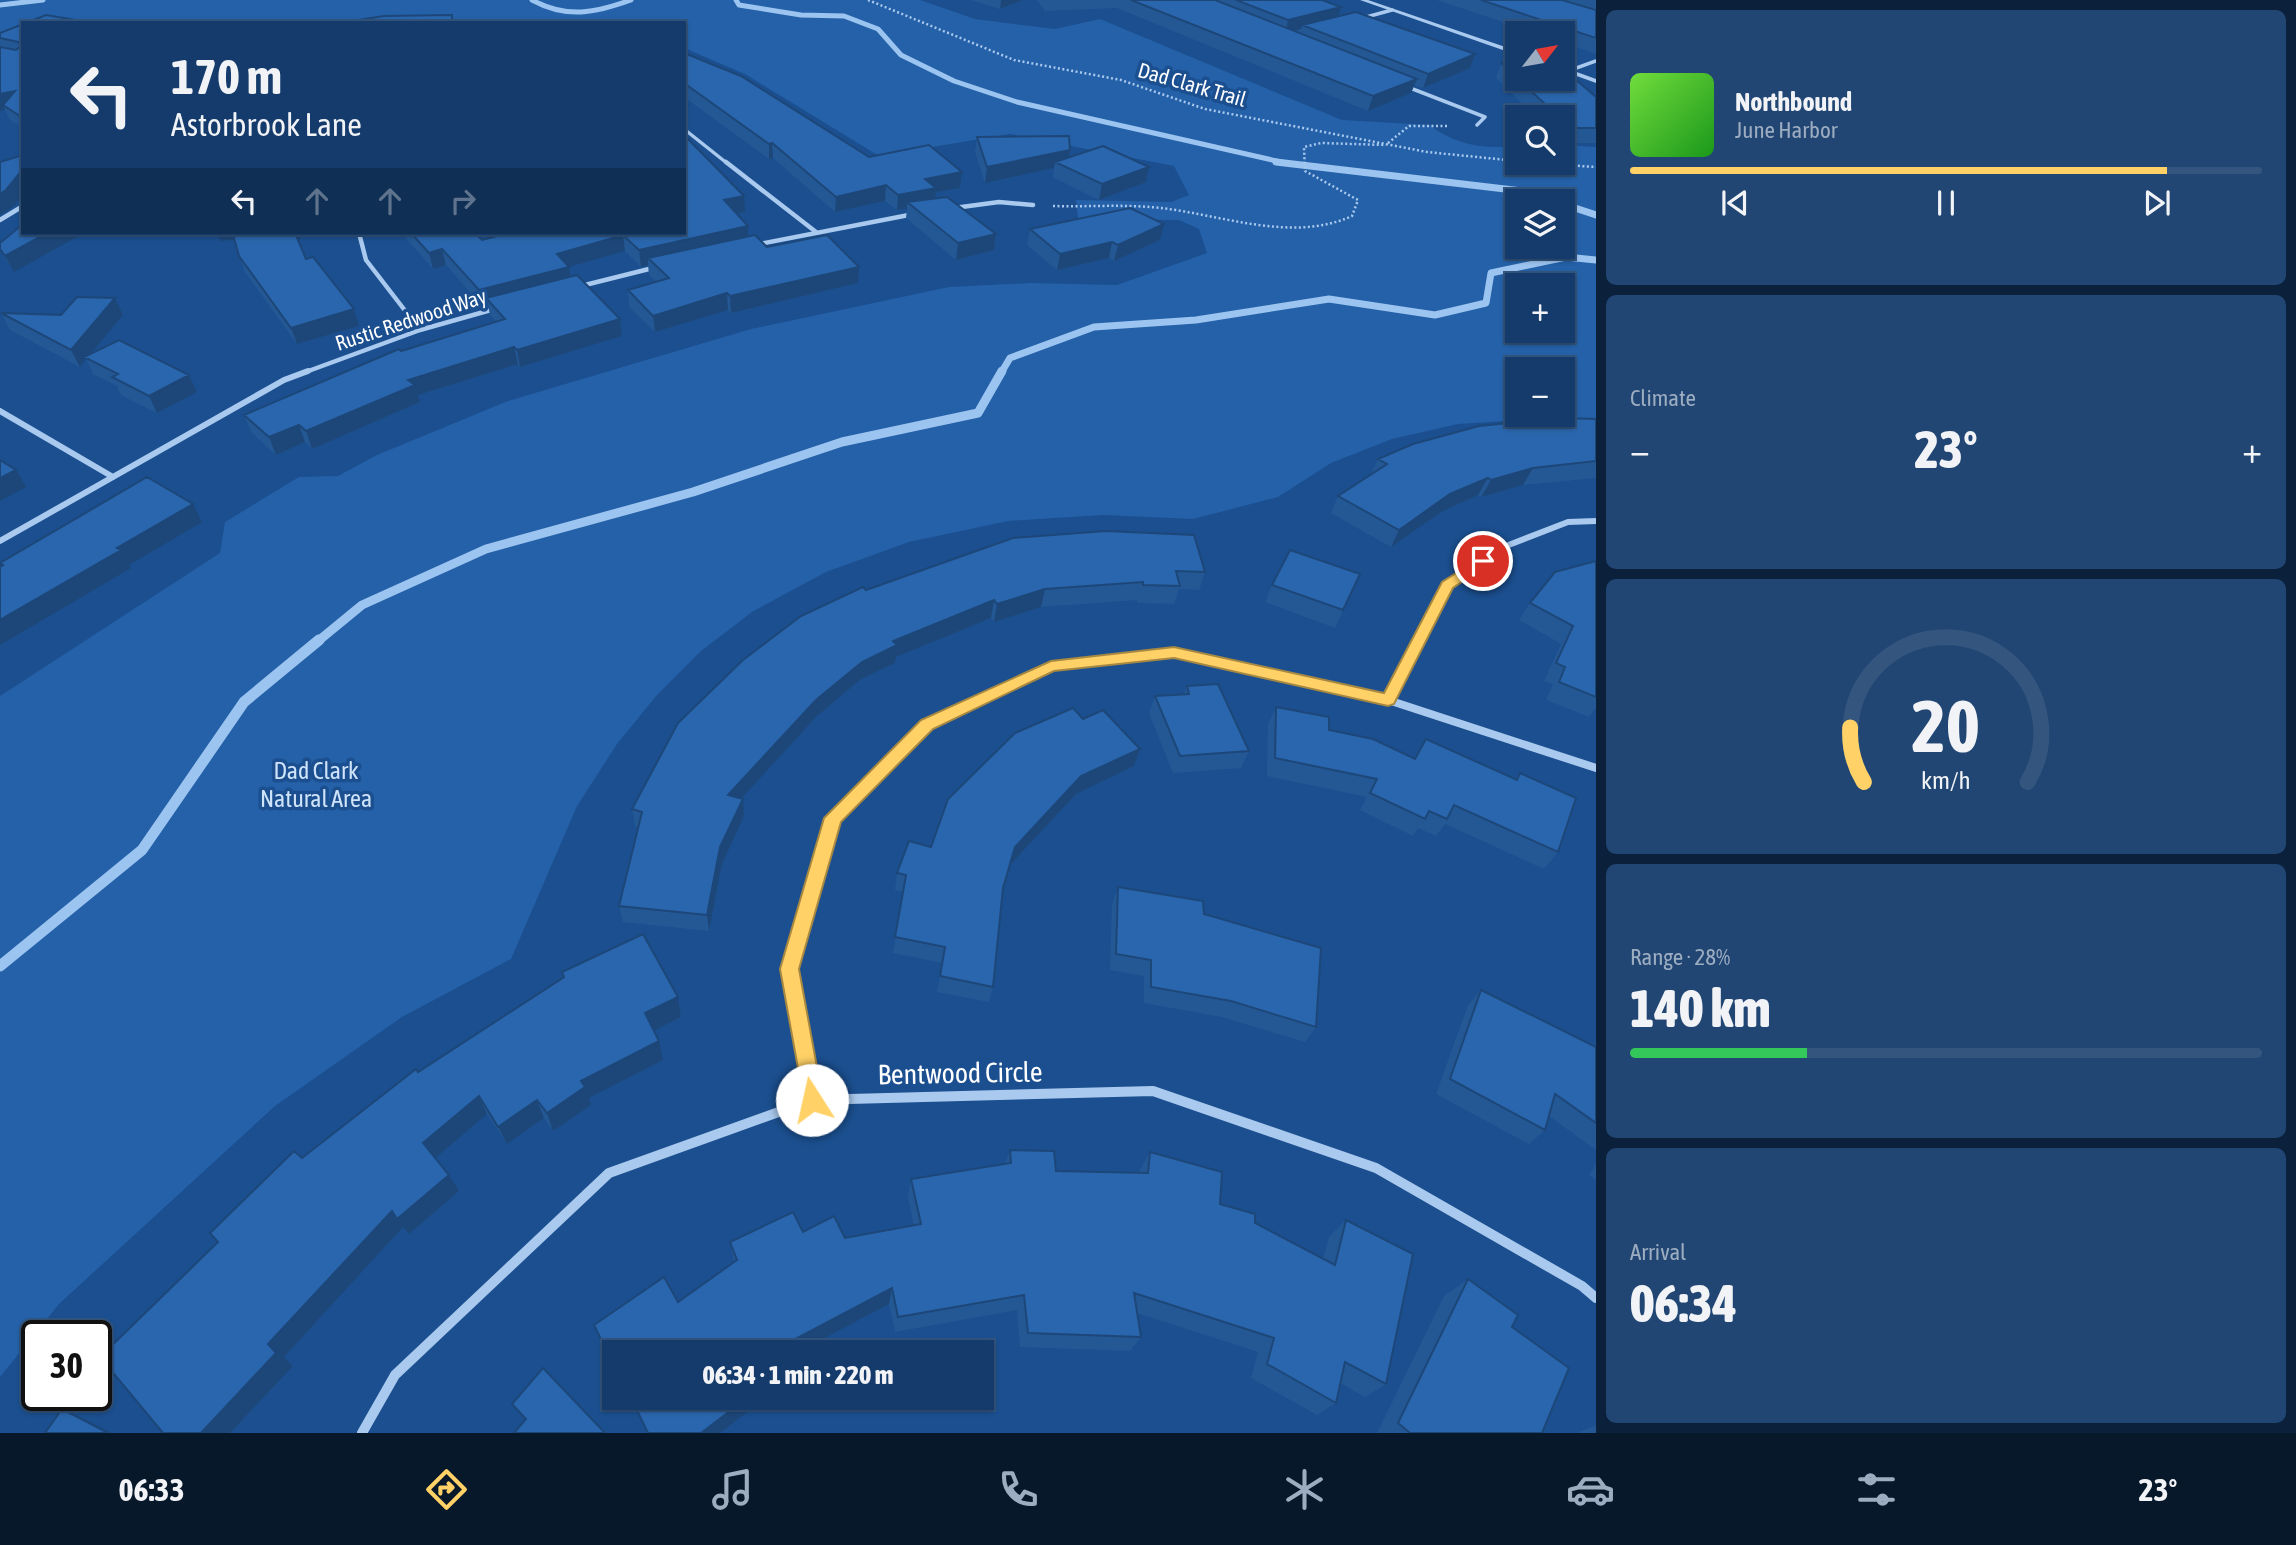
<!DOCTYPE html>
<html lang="en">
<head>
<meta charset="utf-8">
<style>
	body { margin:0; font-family:"Asap Condensed",sans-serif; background:#214673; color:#f1f3f6; height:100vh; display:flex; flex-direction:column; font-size:26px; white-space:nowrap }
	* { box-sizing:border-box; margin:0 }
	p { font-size:23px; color:#9dadc1 }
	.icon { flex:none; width:38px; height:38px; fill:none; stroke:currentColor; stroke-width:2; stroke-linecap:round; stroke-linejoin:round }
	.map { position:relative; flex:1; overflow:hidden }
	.sheet { display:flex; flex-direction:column; gap:10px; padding:10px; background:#0b203b; width:700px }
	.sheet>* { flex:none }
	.guide { position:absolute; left:21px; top:21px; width:665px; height:214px; border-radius:0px; box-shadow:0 2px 5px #0004,0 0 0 2px #33557e; background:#143b6b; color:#f1f3f6; overflow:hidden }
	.needle { width:46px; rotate:59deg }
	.controls { position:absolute; left:1505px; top:21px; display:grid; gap:14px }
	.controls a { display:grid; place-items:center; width:70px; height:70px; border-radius:0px; background:#143b6b; box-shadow:0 2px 5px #0004,0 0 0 2px #33557e; font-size:35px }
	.speed { position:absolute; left:21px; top:1320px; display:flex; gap:14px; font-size:35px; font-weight:700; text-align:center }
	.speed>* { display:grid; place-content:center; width:91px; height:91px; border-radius:50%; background:#143b6b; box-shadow:0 2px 5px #0004,0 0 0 2px #33557e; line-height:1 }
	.speed .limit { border:4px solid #111; border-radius:10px; background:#fff; color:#111 }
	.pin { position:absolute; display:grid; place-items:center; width:60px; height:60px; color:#fff; margin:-30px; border:4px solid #fff; border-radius:50%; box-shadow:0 2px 7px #0007 }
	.me { position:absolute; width:77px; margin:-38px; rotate:350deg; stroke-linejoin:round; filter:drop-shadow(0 0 5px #0008) }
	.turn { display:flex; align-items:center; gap:24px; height:147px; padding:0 35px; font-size:32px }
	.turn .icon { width:91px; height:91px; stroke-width:2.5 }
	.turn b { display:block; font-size:49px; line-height:60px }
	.lanes { display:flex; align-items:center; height:66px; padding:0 35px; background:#0003; justify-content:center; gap:35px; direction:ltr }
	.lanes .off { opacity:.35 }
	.big { font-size:52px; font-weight:800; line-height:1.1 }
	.sheet .card { flex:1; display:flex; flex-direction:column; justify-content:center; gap:10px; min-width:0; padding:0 24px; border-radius:10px; background:#214673 }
	.sheet .dial { align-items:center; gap:0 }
	.dial svg { height:182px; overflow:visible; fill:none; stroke:#33557e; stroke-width:7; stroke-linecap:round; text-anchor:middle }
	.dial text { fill:#f1f3f6; stroke:none }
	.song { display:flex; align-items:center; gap:21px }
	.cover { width:84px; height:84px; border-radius:10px; background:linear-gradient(135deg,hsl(100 70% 55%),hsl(120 70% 35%)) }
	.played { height:7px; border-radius:4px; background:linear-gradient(90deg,#ffd166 85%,#33557e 85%) }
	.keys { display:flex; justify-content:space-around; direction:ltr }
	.heat { display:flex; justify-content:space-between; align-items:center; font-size:38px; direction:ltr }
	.charge { height:10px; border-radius:5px; background:linear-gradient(90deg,#34c759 28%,#33557e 0) }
	.trip { position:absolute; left:602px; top:1340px; width:392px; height:70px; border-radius:0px; background:#143b6b; box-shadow:0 2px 5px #0004,0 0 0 2px #33557e; font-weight:800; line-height:70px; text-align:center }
	.tabs { display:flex; height:112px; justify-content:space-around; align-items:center; background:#08182b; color:#9dadc1 }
	.tabs .icon { width:49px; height:49px }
	.tabs .active { color:#ffd166 }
	.tabs b { font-size:32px; color:#f1f3f6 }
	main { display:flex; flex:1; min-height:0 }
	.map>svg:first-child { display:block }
</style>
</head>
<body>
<main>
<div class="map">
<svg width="1596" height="1433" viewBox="0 0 1596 1433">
	<rect width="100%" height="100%" fill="#1b4f8f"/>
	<!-- green -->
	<path fill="#2461a8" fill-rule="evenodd" d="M0,0H920L975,19L1055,29L1100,19L1342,120L1430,125C1452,144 1489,151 1517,145V163H1563V145L1596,147V420L1540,419L1458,424L1392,439L1331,463L1278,497L1193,519L1103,515L1008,521L909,542L826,572L752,612L701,651L657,695L617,744L577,806L511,959L402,1017L275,1106L59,1304L0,1377V696L220,553L225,522L299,477L338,476L377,455L508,401L751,329L949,287L1030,283L1117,285L1207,253L1199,229L1179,220L1078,219L1076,200L1171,202L1189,195L1174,166L1010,134L879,156L745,74L684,48V23L459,20L23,23V34L0,45ZM1517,201H1563V247H1517ZM1517,285H1563V331H1517ZM1517,369H1563V415H1517Z"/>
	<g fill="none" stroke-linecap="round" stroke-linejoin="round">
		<!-- stream-far3 -->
		<path stroke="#9cc4f0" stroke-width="5" d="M532,0C567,19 595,13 631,0
			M736,0L739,5L801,15L844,16L878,29L901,55L954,81L1017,102L1290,164
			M0,5L43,0"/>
		<!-- stream-far2 -->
		<path stroke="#9cc4f0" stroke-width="7" d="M1276,162L1522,191L1554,201
			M1563,204L1596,215
			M1001,373L1010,358L1094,327L1196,320L1329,299L1435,315L1486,303L1491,273L1566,257L1596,260"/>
		<!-- stream-far1 -->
		<path stroke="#9cc4f0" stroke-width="9" d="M317,642L362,605L486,549L693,492L842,442L978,413L1002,371"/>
		<!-- stream -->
		<path stroke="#9cc4f0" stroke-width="11" d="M0,966L142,850L244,702L319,640"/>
		<!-- path -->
		<path stroke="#a9c9ee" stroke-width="2.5" stroke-dasharray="2 2.5" stroke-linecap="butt" d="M868,0L1014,60L1121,80L1205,109L1427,152L1517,161
			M1388,143L1409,126H1447
			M1533,163L1596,167
			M1053,206C1089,207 1125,204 1161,208C1222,215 1293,243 1352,216L1358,200L1305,171L1304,147L1321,143L1386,145"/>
		<!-- minor-far4 -->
		<path stroke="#a9c9ee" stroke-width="3.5" d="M1359,19L1392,10
			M1568,71L1596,61
			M1405,86L1485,117L1477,125
			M684,129L728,164"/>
		<!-- minor-far3 -->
		<path stroke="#a9c9ee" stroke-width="4.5" d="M726,162L816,232
			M954,208L999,202L1033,205
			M0,220L23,206
			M359,233L366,260L420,330
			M754,245L914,214
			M577,287L657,267
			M303,373L420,330L498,308"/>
		<!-- minor-far2 -->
		<path stroke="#a9c9ee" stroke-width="6" d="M0,411L113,477
			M0,541L284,380L308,371
			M1418,642L1447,585L1501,548L1568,522L1596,521"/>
		<!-- minor-far1 -->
		<path stroke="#a9c9ee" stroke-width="8" d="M1388,700L1419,640
			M792,989L789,969L833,818L927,724L1051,666L1174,653L1388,700L1596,768"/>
		<!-- minor -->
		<path stroke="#a9c9ee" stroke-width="10" d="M792,987L812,1100
			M362,1433L395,1375L609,1173L812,1100L1153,1091L1376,1168L1582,1286L1596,1298"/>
		<!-- tertiary -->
		<path fill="#a9c9ee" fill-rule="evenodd" d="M1360,0H1368L1517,51V55Z
			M1563,67L1596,79V83L1563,71Z"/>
	</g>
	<!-- wall -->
	<path fill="#245895" d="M971,0H1023L1000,9Z
		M1037,0H1322L1338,16L1475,54L1470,68L1423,88L1414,85L1411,93L1368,111L1117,8L1045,11Z
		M1437,0H1596V54L1563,42V33H1536Z
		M23,24V128L10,120L5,110L0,111V33Z
		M684,53L869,157L960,188L936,192V198L996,234L994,250L956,260L906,218L907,209L897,210L885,201L835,212L773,158L769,159L684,97Z
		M1501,63L1596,97V143H1563V117H1536L1496,78Z
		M684,135L745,212L736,214L748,236L767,247L858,283L731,313L728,310L655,332L629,307L628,290L657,282L649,275L648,265L641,267L625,251L569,267L571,276L620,319L622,336L520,367L518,364L418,395L420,402L312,449L305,442L276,455L251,432L244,415L401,351L496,321L490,315L488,305L483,307L446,265L433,269L403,235L402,233H475L482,240L684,233Z
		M977,137L1070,150L1069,157L1146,182L1099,200L1053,177L1054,168L985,183L975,152Z
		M1030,229L1160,240L1114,261L1109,258L1057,270L1027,245Z
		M217,233H301L300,244L306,259L359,326L297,344L245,272L234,240L220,241Z
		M0,243L14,272L0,250Z
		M115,298L123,315L90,354L189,375L197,392L157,413L121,395L117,386L93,374L86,359L80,367L10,330L1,313L61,315Z
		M1596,419V478L1523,485L1481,497L1478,495L1441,512L1391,547L1331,513L1338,496L1371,474L1378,459Z
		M1013,538L1205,572L1199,590L1179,589L1174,604L1138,603L1137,600L1041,607L994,622L991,618L896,657L895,663L861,679L816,717L741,798L744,816L722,864L709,931L623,922L619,906L639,827L635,826L632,809L866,590Z
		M1596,561V708L1589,717L1546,700L1553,684L1544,681L1561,644L1519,620L1530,603Z
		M1360,574L1335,628L1265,602L1272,585Z
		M1187,686L1249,751L1241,768L1173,773L1149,713L1155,696L1184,694Z
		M1276,707L1329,730L1414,758L1426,739L1515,779L1520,773L1558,852L1544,869L1445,824L1436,836L1418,828L1413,836L1360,810L1367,797L1267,776L1268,724Z
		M1083,719L1140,749L1134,766L1076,794L1011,864L1003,892L993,987L989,1002L937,992L942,963L893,953L903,892L895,890L897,873L931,847Z
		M1118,887L1204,914L1316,1027L1305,1042L1222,1017L1144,1003V976L1110,970L1112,904Z
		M562,972L678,997L681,1017L654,1030L663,1060L589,1098L591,1105L553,1131L544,1118L507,1144L487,1114L435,1158L449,1175L459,1191L409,1234L403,1227L284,1357L293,1366L230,1433L218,1242L302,1158L418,1072L563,977Z
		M1481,990L1596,1047V1150L1549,1116L1545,1130L1529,1144L1436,1094L1468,1005Z
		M1010,1150L1056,1171L1139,1173L1140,1170L1150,1152L1220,1204L1323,1259L1329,1237L1346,1220L1386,1384L1365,1397L1340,1383L1336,1403L1317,1415L1251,1378L1258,1352L1137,1313L1141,1337L1130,1351L1020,1347L1017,1310L895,1332L889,1304L678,1302L734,1262L730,1242L803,1232L845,1238L914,1226L908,1197L911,1179L1005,1164Z
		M1596,1164V1180L1589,1175Z
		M1468,1279L1512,1327L1542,1433H1377L1444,1296Z
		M1596,1425V1433H1577Z"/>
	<!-- shaded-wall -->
	<path fill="#1d4779" d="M1001,0H1023L1000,9Z
		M1341,7L1337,20L1302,25L1301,29L1285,34L1288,20Z
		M1475,54L1470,68L1423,88L1428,74Z
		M1417,79L1411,93L1368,111L1373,96Z
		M15,91L3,105L5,110L0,111V94Z
		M772,143L773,158L769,159V144Z
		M1070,150L1068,166L1055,162L1054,168L985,183L987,167Z
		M1149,167L1146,182L1099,200L1102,184Z
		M23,169V194L14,206L0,215V194Z
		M962,172L960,188L936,192L935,204L907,202V209L897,210L898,195L925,179Z
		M886,185L885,201L835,212L836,197Z
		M744,196L745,212L724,216V200Z
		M1164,224L1160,240L1114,261L1118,245Z
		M748,226V242L648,258V265L641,267L639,250Z
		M47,233H84L14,272L5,256Z
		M217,233H240L243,239L220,241Z
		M295,233H301L299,246Z
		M996,234L994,250L956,260L958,243Z
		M623,235L625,251L569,267L572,283L486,298L488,305L483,307L479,290L557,254Z
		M1112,242L1109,258L1057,270L1060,254Z
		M442,249L446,265L433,269L429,253Z
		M859,267L858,283L731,313L730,296Z
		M727,293L728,310L655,332L653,316Z
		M115,298L123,315L87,358L84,357L86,359L80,367L71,350Z
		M354,309L359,326L297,344L291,328Z
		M620,319L622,336L520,367L517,350Z
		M514,347L518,364L418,395L420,402L312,449L306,431L408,380Z
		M189,375L197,392L157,413L149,396Z
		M299,425L305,442L276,455L269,437Z
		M1533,468L1523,485L1481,497L1491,480Z
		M16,470L26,487L0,501V478Z
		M1488,478L1478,495L1441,512L1391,547L1399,530L1450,494Z
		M193,504L202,522L129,565L131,568L0,645V620L117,548Z
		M1045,589L1041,607L994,622L997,604Z
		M994,600L991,618L896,657L895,663L861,679L816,717L729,812L728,795L816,700L862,662L893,641Z
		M1140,749L1134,766L1076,794L1011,864L1000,905L1015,847L1081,776Z
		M743,799L744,816L722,864L709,931L707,915L720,847Z
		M678,997L681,1017L649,1033L645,1013Z
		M659,1041L663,1060L589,1098L591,1105L553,1131L547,1113L581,1081Z
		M479,1096L487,1114L433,1160L423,1143Z
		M537,1100L544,1118L507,1144L498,1127Z
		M449,1175L459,1191L409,1234L403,1227L284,1357L293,1366L230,1433H201L268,1344L392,1211Z
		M892,1288L889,1304L796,1353H769Z
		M747,1398L764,1399L720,1433H701Z
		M62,1409L90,1422L111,1433H108Z"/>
	<!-- building -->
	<path fill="#2a66ad" stroke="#1d4779" stroke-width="2" d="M1131,0H1215L1417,79L1373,96Z
		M1236,0H1322L1341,7L1288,20Z
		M1481,0H1562L1596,10V38Z
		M1356,12L1475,54L1428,74L1302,25Z
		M46,15L93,23H26Z
		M452,15V23H340L384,16Z
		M23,24V118L3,105L15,91L0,94V47L16,50L21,46L18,42L0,38V33Z
		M684,53L741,76L869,157L929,145L962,172L925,179L936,188L898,195L886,185L836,197L772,143L769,144L684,83Z
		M1501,63L1517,69V78Z
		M1518,79H1545L1559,84L1575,79L1596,97V128H1570L1563,121V117H1559Z
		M684,135L744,196L724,200L748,226L639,250L623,235L557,254L569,267L479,290L442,249L429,253L411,233H475L482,240L510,233H684Z
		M1069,136L1070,150L987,167L977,137Z
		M1103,146L1149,167L1102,184L1055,162Z
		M23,155V169L6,190L0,194V162Z
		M947,197L996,234L958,243L907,202Z
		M1130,208L1164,224L1118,245L1112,242L1060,254L1030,229Z
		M23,224V233H47L5,256L0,249V243Z
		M235,233H295L306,259L313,257L354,309L291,328L239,256L234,238Z
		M755,235L767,247L827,235L859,267L730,296L727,293L653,316L628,290L669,278L648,258Z
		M577,275L620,319L517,350L514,347L408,380L415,385L306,431L299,425L269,437L244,415L399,349L401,351L505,319L486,298Z
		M77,297L115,298L71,350L1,313L61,315Z
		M119,340L189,375L149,396L112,377L118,374L84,357Z
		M1560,418L1596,419V461L1533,468L1491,480L1488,478L1450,494L1399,530L1338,496L1387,464L1378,459L1413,444L1479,426Z
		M0,460L16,470L0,478Z
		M147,477L193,504L117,548L121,550L0,620V567L3,565L0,563Z
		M1106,531L1194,535L1205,572L1176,571L1180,586L1143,585V582L1045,589L997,604L994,600L893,641L897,645L862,662L816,700L728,795L743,799L720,847L707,915L619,906L642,812L632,809L678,723L743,660L801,616L863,587L866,590L1013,538Z
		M1290,550L1360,574L1343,610L1272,585Z
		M1596,561V697L1559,682L1565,667L1556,663L1573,626L1530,603L1555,572Z
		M1218,684L1249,751L1180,756L1155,696L1189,694L1187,686Z
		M1276,707L1329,717V730L1373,739L1415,759L1426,739L1517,780L1520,773L1576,798L1558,852L1454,805L1447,819L1429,811L1425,819L1370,793L1377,779L1275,758Z
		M1073,708L1083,719L1103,710L1140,749L1081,776L1015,847L1003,888L993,987L940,976L945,947L895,937L906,875L897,873L909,841L931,847L948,799L1015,733Z
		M1118,887L1203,901L1204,914L1321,948L1316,1027L1231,1001L1151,987V960L1116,954Z
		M643,934L678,997L645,1013L659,1041L581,1081L585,1087L547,1113L537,1100L498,1127L479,1096L423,1143L449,1175L397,1219L392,1211L268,1344L276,1353L201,1433H163L100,1357L218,1242L210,1233L294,1151L302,1158L416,1069L418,1072L564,977L562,972Z
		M1481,990L1596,1047V1123L1555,1094L1545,1130L1450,1079Z
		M1010,1150L1054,1151L1056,1171L1148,1173L1150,1152L1222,1172L1220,1204L1255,1214V1223L1335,1265L1346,1220L1413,1254L1386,1384L1345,1362L1336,1403L1267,1364L1274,1338L1134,1293L1141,1337L1028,1333L1024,1295L898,1317L892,1288L769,1353H614V1366L594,1325L664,1277L678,1302L737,1260L730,1242L793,1212L803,1232L834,1216L845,1238L921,1224L911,1179L1011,1163Z
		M1468,1279L1518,1315L1512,1327L1569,1368L1542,1433H1410L1398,1423Z
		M543,1368L605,1433H514L526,1419L512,1404Z
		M631,1398H747L701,1433H648Z
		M62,1409L108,1433H45Z"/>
	<!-- route -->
	<path fill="#ffd166" stroke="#a68842" stroke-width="2" d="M1483,556L1490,561L1488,564L1453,588L1394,704L1388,706L1174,658L1054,671L933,729L841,822L799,969L823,1100L820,1107L812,1110L805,1107L780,969L824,818L921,720L1051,661L1174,647L1384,693L1442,582Z"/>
	<g text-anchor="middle" stroke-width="7" stroke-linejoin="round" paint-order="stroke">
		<!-- far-street labels -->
		<g font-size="21" fill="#fff" stroke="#1b4f8f">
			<text transform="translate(1192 85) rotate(16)" y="7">Dad Clark Trail</text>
			<text transform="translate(411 320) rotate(-18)" y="7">Rustic Redwood Way</text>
		</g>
		<!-- park labels -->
		<g font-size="24" fill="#cfe3fa" stroke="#1b4f8f">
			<text x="316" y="779">Dad Clark<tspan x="316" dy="28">Natural Area</tspan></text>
		</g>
		<!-- near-street labels -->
		<g font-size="28" fill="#fff" stroke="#1b4f8f">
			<text transform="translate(960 1073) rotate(-1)" y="10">Bentwood Circle</text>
		</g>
	</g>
</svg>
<div class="controls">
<a><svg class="needle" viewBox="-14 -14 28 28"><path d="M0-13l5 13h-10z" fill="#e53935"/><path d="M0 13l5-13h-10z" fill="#9dadc1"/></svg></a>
<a><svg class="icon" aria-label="search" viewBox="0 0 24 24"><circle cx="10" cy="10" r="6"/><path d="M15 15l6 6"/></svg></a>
<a><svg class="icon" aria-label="layers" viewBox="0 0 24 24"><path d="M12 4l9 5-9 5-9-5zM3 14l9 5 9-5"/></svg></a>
<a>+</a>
<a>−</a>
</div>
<div class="speed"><div class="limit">30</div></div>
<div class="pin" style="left:1483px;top:561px;background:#d93025"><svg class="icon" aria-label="arrive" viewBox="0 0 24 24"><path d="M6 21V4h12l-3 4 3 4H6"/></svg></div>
<svg class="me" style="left:812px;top:1100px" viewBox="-20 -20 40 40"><circle r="19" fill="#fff"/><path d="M0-13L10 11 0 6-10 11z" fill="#ffd166"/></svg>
<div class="trip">06:34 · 1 min · 220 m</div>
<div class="guide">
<div class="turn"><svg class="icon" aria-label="left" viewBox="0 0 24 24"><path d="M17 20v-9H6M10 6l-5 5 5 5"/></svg><div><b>170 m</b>Astorbrook Lane</div></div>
<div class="lanes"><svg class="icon" aria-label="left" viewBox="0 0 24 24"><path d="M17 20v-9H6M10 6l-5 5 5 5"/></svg><svg class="icon off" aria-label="ahead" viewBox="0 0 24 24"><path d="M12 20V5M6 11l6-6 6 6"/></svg><svg class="icon off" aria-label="ahead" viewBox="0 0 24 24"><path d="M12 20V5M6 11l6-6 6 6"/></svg><svg class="icon off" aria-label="right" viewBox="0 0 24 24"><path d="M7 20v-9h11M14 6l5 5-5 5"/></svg></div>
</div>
</div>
<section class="sheet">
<div class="card">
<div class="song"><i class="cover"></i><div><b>Northbound</b><p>June Harbor</p></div></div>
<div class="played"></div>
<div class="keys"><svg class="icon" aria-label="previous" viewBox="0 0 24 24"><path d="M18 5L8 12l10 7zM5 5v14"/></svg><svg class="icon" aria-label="pause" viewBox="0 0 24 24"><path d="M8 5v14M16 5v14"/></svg><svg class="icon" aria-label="next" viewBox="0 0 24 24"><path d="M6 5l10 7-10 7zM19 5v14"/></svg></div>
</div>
<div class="card"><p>Climate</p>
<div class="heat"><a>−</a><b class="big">23°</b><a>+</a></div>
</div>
<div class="card dial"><svg viewBox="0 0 100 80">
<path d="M14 69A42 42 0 1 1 86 69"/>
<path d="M14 69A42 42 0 0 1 8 45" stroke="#ffd166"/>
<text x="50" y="56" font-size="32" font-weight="700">20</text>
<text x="50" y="72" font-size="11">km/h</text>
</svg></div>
<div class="card"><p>Range · 28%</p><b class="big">140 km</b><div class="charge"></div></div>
<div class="card"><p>Arrival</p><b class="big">06:34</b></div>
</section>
</main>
<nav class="tabs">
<b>06:33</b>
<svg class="icon active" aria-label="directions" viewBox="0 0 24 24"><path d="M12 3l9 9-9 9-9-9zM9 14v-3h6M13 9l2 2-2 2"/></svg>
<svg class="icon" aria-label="music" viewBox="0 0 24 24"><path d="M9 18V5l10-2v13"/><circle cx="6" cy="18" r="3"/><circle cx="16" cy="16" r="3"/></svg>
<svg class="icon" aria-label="phone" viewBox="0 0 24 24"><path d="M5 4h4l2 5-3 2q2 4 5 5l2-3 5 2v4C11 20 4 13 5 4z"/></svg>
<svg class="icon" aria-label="climate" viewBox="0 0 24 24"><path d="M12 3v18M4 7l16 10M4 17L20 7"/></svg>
<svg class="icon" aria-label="car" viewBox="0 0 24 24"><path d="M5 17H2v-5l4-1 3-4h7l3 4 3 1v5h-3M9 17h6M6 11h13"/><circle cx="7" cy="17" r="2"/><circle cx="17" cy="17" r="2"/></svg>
<svg class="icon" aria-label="filters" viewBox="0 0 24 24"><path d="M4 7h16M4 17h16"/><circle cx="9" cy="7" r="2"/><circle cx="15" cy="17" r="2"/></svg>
<b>23°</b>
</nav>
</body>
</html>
